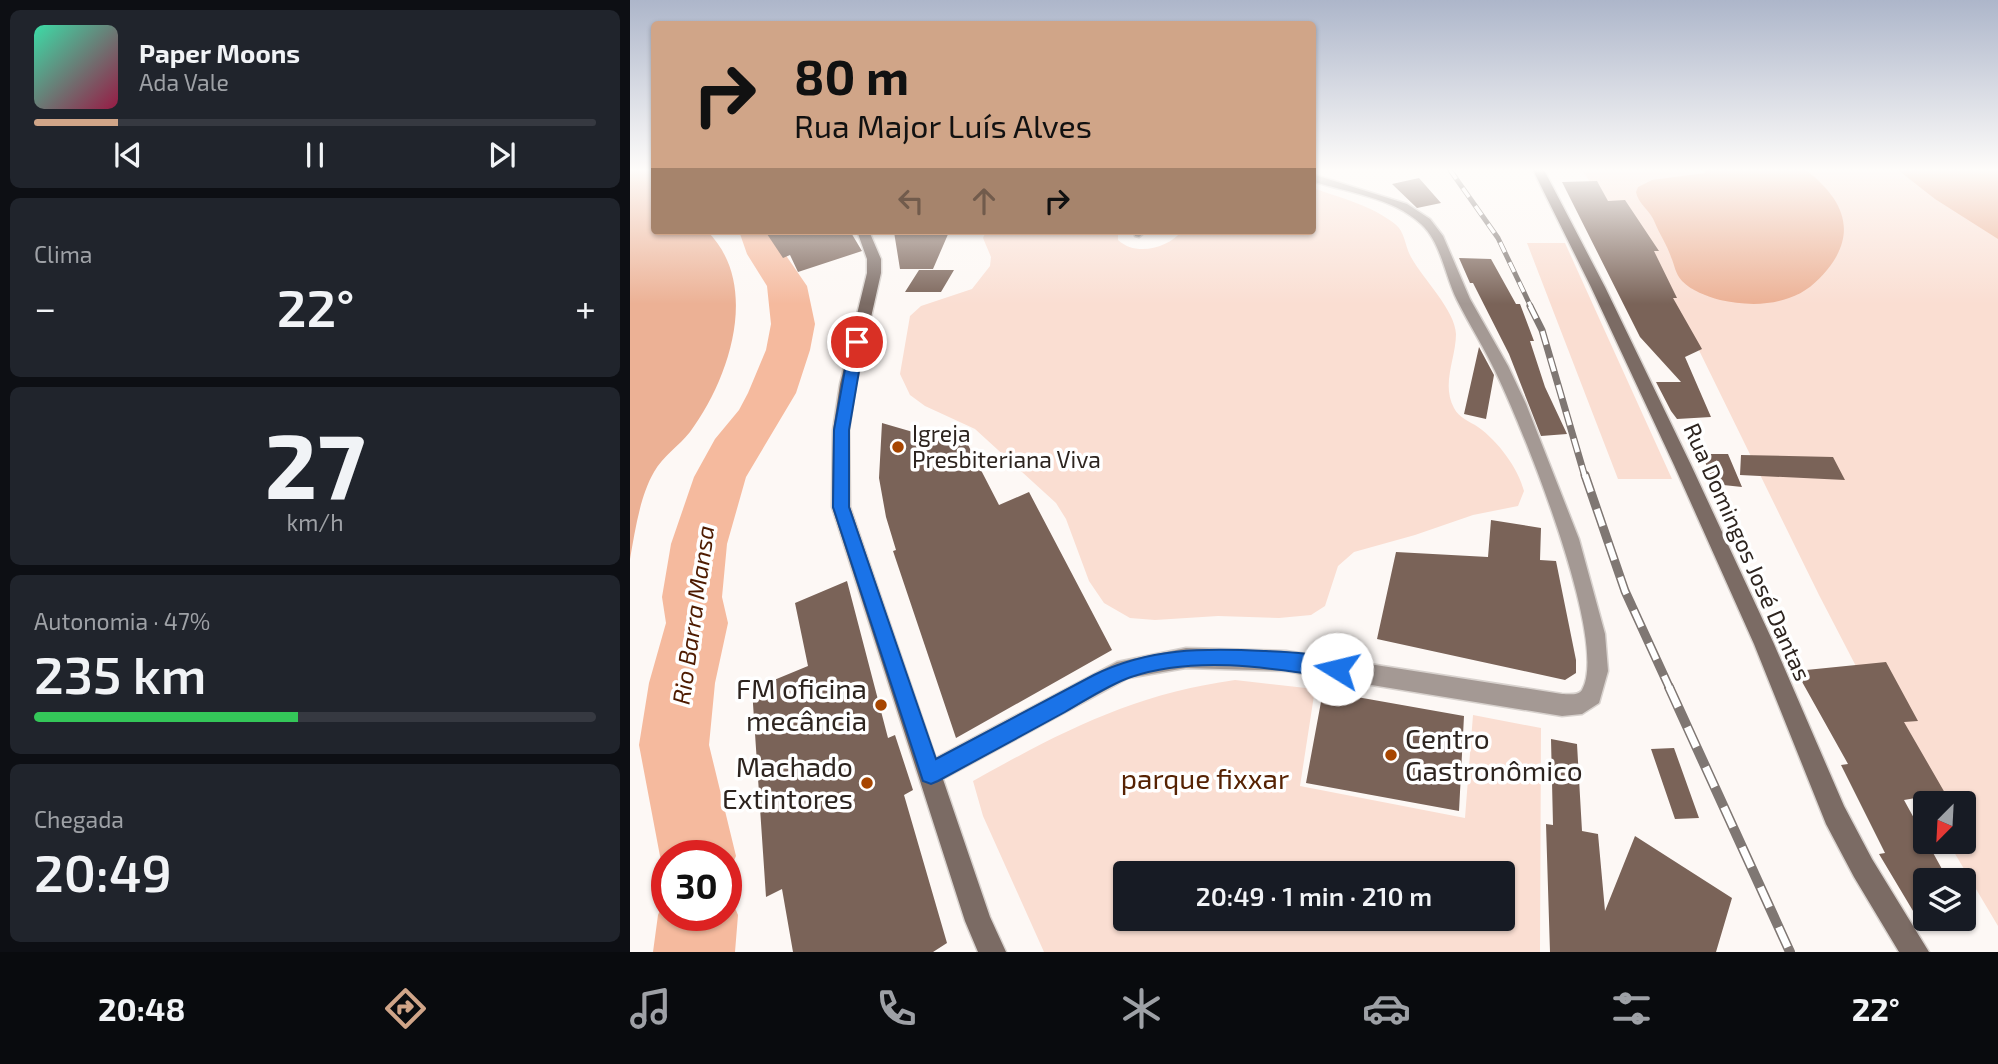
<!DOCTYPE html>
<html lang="pt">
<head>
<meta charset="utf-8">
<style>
	body { margin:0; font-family:"Exo 2",sans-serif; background:#20242c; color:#f1f3f6; height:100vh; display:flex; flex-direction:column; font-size:26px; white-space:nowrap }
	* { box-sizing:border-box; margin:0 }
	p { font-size:23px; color:#9ea1a6 }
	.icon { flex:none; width:38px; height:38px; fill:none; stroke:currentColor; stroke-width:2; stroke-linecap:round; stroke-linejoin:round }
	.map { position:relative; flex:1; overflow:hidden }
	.sheet { display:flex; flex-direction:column; gap:10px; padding:10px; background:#0d0f14; width:630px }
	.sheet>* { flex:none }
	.banner { position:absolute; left:21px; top:21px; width:665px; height:214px; border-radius:7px; box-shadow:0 2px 5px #0004; background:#d0a588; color:#111; overflow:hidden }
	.needle { width:46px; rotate:204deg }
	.controls { position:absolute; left:1283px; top:791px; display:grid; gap:14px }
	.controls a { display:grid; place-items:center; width:63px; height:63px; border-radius:7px; background:#171b24; box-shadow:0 2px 5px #0004; font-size:35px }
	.speed { position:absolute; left:21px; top:840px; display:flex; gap:14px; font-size:35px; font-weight:700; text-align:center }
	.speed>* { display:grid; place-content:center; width:91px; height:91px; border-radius:50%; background:#171b24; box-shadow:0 2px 5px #0004; line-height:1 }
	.speed .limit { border:10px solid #d22; background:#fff; color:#111 }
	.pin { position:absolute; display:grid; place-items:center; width:60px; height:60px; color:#fff; margin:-30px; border:4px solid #fff; border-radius:50%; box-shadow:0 2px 7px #0007 }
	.me { position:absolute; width:77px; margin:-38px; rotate:279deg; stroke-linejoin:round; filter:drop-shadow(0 0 5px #0008) }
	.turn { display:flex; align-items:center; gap:24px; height:147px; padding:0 28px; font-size:32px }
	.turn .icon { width:91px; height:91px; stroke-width:2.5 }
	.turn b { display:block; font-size:49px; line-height:60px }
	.lanes { display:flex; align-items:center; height:66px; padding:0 28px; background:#0003; justify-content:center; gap:35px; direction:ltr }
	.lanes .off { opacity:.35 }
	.big { font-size:52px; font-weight:600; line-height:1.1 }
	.sheet .tile { flex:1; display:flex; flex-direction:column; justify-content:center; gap:10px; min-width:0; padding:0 24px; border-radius:10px; background:#20242c }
	.sheet .dial { align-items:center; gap:0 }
	.dial b { font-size:91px; line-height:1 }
	.song { display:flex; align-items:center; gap:21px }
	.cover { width:84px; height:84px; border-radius:10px; background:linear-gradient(135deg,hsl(160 70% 55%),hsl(340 70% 35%)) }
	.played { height:7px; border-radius:4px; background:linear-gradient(90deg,#d0a588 15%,#363941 15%) }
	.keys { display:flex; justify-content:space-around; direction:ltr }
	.heat { display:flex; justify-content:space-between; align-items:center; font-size:38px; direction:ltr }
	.charge { height:10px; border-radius:5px; background:linear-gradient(90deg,#34c759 47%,#363941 0) }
	.trip { position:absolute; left:483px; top:861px; width:402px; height:70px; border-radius:7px; background:#171b24; box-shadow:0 2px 5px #0004; font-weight:600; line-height:70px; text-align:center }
	.tab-bar { display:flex; height:112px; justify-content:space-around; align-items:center; background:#090b0e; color:#9ea1a6 }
	.tab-bar .icon { width:49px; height:49px }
	.tab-bar .current { color:#d0a588 }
	.tab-bar b { font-size:32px; color:#f1f3f6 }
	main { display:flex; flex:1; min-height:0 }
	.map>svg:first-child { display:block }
</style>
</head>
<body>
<main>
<section class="sheet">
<div class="tile">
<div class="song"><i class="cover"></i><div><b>Paper Moons</b><p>Ada Vale</p></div></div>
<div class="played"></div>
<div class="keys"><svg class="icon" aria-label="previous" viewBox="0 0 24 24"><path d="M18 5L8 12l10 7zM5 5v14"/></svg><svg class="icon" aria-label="pause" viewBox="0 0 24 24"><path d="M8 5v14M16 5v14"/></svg><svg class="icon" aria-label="next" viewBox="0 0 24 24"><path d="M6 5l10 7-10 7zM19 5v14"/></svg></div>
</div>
<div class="tile"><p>Clima</p>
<div class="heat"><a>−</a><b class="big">22°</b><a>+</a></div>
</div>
<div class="tile dial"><b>27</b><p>km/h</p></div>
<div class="tile"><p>Autonomia · 47%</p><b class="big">235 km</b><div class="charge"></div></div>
<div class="tile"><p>Chegada</p><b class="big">20:49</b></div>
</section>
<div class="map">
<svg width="1368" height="952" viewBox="0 0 1368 952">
	<rect width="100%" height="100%" fill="#fdf8f5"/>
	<!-- green -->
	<path fill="#faded2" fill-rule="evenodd" d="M952,170H1368V926L1318,842H1334V803H1297L1189,595L1061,334Z
		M683,188C711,198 741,205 765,224C775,231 775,247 781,257C793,279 825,310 826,334C826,358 811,384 824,408C829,418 839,421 848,427C868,441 888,468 894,491L888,506L843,515L785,535L724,552L708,566L695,606L681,615L649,618L588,616L525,620L500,618L474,603L459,581L436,519L426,503L345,429L295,406L280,395L270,374L280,316L291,306L342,289L360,266L361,257L353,238L356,231H488V240C506,257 538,248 552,231H682Z
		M897,243H935L1042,479H988Z
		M605,680L685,689L670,786L835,818L843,715L911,728L910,952H414L353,816L343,781C431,732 503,694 605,680ZM873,873V919H495V873Z"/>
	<!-- forest -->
	<path fill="#ecb195" d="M0,170H24V231H77C131,284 100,378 60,432C49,446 33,456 24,472C10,496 5,531 0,559Z
		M1073,170H1176C1212,198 1229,231 1197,270C1187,282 1175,293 1159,298C1138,306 1112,305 1090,300C1076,296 1062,291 1052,281C1045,273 1045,266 1041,257C1037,245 1030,235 1025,223C1021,211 1008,204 1006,192L1008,187L1022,180L1075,173Z
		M1268,170H1368V239L1305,199Z"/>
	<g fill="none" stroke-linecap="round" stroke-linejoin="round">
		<!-- river -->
		<path fill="#f5ba9e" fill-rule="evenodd" d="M109,231H147L155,254L177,286L185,324L180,350L166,393L116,477L97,544L92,597L98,623L85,683L79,745L106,856L96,879V856H37V872L30,856L9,745L19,683L36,623L32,597L41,544L64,477L85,439L109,410L118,393L136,350L141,324L137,286L117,254Z
			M96,887L108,915L105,952H23L28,915L37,895V915H96Z"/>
	</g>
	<!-- building -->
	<path fill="#7a6358" d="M789,178L811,203L787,208L762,184Z
		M967,181L978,201L995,200L1029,251H1024L1047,298H1043L1072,349L1055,357L1081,417L1047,419L1041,411L1026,382H1051L1010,337L932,182Z
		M135,231H220L232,251L168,272L160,255L153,258Z
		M264,232H319L303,269H270Z
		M829,258L861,259L886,304H890L904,341H900L915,387L937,434L911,436L879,354L843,283H840Z
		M289,270H324L311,292H275Z
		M849,347L864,375L856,419L834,414Z
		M252,423L331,446L337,443L369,505L399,492L482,650L326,738L263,551L266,550L256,517L249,478Z
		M1072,454H1098L1112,487L1084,484Z
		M1111,455L1203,457L1215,480L1110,475Z
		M861,520L911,528L910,560L926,561L946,660V673L935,680L747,639L766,552L858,557Z
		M217,581L258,738L265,735L283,790L274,795L317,943L303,952H163L152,889L136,897L122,689L178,666L165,603Z
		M1256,662L1288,721L1274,722L1315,793L1274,800L1318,880H1295V931L1249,854L1255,853L1211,765L1218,764L1166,671Z
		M693,691L834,716L829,811L676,783Z
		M921,739L947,744L952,831L968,834L975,911L1005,836L1102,898L1086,952H920L916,824L923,825Z
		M1044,748L1069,818L1045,819L1021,749Z"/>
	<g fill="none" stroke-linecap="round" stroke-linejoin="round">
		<defs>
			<path id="street" d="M682,174L777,204L800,219L813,236L840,299L878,366L896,404L949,539L975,634L978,671L969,703L952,714L932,716L656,671L556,668L498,678L309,781L301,785L293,781L289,773L293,765L487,662L556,648L656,651L932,694C938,694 948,696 952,690C980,642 892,427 867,375C855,349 840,326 827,300C815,276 811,242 791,224C762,197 718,193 682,181Z
				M504,231H516L509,237L505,236Z"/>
			<path id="secondary" d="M903,170H914L975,287L1061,465L1144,644L1214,806L1242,859L1299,952H1269L1224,877L1196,824L1124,644L1044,465L961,287Z
				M227,231H239L251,259V273L226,384L219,430L220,507L360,917L376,952H348L335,921L202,507L203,430L210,384L237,273V259Z"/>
		</defs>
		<!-- street casing -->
		<use href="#street" stroke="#d8d2ce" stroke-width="3"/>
		<!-- secondary casing -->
		<use href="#secondary" stroke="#d8d2ce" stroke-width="3"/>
		<!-- street -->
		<use href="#street" fill="#a49994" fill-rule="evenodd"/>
		<!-- secondary -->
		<use href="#secondary" fill="#7b6b64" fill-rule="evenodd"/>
		<defs>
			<path id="rail-far3" d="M820,170L868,238L901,307"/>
			<path id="rail-far2" d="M900,306L912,330L955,477"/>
			<path id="rail-far1" d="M955,475L995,591L1040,689"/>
			<path id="rail" d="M1039,687L1160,952"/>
		</defs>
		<!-- rail-far3 casing -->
		<use href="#rail-far3" stroke="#7f7773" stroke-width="5"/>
		<!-- rail-far2 casing -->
		<use href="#rail-far2" stroke="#7f7773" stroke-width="7"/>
		<!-- rail-far1 casing -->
		<use href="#rail-far1" stroke="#7f7773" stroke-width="9"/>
		<!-- rail casing -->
		<use href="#rail" stroke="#7f7773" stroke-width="10"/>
		<!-- rail-far3 -->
		<use href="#rail-far3" stroke="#fff" stroke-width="3.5" stroke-dasharray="11" stroke-linecap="butt"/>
		<!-- rail-far2 -->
		<use href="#rail-far2" stroke="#fff" stroke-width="4.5" stroke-dasharray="14" stroke-linecap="butt"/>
		<!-- rail-far1 -->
		<use href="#rail-far1" stroke="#fff" stroke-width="6" stroke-dasharray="18" stroke-linecap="butt"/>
		<!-- rail -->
		<use href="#rail" stroke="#fff" stroke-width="7" stroke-dasharray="22" stroke-linecap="butt"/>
	</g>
	<!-- sky -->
	<linearGradient id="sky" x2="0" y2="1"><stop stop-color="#adb6ca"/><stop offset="0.56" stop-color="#fefcfa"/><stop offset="1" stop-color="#fefcfa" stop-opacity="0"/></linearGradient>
	<rect width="1368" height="304" fill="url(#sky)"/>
	<!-- route -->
	<path fill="#1a73e8" stroke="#114b97" stroke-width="2" d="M227,337L234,342L219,430V507L306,759L464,675C519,648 573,648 634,651C659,652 690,653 714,663L717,669L714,675L707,678C642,668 566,655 501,677C478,685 456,700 435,712C393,735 351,758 308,781L301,784L293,781L203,507L204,430L220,342Z"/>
	<!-- markers -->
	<g fill="#a74601" stroke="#fff" stroke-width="2.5">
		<circle cx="268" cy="447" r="7"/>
		<circle cx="251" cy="705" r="7"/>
		<circle cx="761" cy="755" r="7"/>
		<circle cx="237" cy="783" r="7"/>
	</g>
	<g text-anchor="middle" stroke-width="7" stroke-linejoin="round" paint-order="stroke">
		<!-- poi labels -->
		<g font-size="23" fill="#2d241f" stroke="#fff" text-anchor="start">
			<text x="282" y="442">Igreja<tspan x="282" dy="26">Presbiteriana Viva</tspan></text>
		</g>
		<!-- street labels -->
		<g font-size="23" fill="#2d241f" stroke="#fff">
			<text transform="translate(1117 552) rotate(66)" y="8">Rua Domingos José Dantas</text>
		</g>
		<!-- water labels -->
		<g font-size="24" font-style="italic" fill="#4e1b00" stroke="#fff">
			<text transform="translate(64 615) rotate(-82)" y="8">Rio Barra Mansa</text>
		</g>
		<!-- near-poi labels -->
		<g font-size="28" fill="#2d241f" stroke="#fff" text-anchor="end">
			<text x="237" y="699">FM oficina<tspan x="237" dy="32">mecância</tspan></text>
			<text x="775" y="749" text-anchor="start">Centro<tspan x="775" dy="32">Gastronômico</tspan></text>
			<text x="223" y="777">Machado<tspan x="223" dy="32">Extintores</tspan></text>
		</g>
		<!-- near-park labels -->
		<g font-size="28" fill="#562203" stroke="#fff">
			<text x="575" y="789">parque fixxar</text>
		</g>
	</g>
</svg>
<div class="controls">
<a><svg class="needle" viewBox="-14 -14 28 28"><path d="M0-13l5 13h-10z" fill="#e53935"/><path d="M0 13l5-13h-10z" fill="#9ea1a6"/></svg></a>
<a><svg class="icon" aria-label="layers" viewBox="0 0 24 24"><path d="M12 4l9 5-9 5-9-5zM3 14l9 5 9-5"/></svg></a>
</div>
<div class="speed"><div class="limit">30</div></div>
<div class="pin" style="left:227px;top:342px;background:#d93025"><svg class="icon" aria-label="arrive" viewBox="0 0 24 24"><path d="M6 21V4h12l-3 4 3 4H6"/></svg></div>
<svg class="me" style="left:707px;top:669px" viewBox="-20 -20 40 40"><circle r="19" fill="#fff"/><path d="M0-13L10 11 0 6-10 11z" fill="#1a73e8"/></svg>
<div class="trip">20:49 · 1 min · 210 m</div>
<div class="banner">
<div class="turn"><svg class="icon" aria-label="right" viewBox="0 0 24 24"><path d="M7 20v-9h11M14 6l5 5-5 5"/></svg><div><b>80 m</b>Rua Major Luís Alves</div></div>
<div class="lanes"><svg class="icon off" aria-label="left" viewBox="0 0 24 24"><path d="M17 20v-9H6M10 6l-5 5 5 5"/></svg><svg class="icon off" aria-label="ahead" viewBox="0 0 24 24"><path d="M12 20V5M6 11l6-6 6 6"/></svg><svg class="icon" aria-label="right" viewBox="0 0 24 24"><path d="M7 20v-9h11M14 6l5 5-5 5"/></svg></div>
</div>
</div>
</main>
<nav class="tab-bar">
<b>20:48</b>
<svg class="icon current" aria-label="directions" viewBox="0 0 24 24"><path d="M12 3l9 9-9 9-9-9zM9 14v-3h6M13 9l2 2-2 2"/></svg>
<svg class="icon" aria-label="music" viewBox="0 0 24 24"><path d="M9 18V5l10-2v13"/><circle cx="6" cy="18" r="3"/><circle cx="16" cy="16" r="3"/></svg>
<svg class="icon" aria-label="phone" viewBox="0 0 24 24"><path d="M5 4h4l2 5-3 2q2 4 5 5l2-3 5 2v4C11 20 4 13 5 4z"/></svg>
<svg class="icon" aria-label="climate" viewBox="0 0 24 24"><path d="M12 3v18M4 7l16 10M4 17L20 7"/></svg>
<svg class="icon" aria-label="car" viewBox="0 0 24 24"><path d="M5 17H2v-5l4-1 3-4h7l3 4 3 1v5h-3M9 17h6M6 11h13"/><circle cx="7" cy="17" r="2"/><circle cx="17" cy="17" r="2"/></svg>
<svg class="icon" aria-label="filters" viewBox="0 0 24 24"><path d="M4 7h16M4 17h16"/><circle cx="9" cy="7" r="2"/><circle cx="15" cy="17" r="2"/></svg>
<b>22°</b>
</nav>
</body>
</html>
